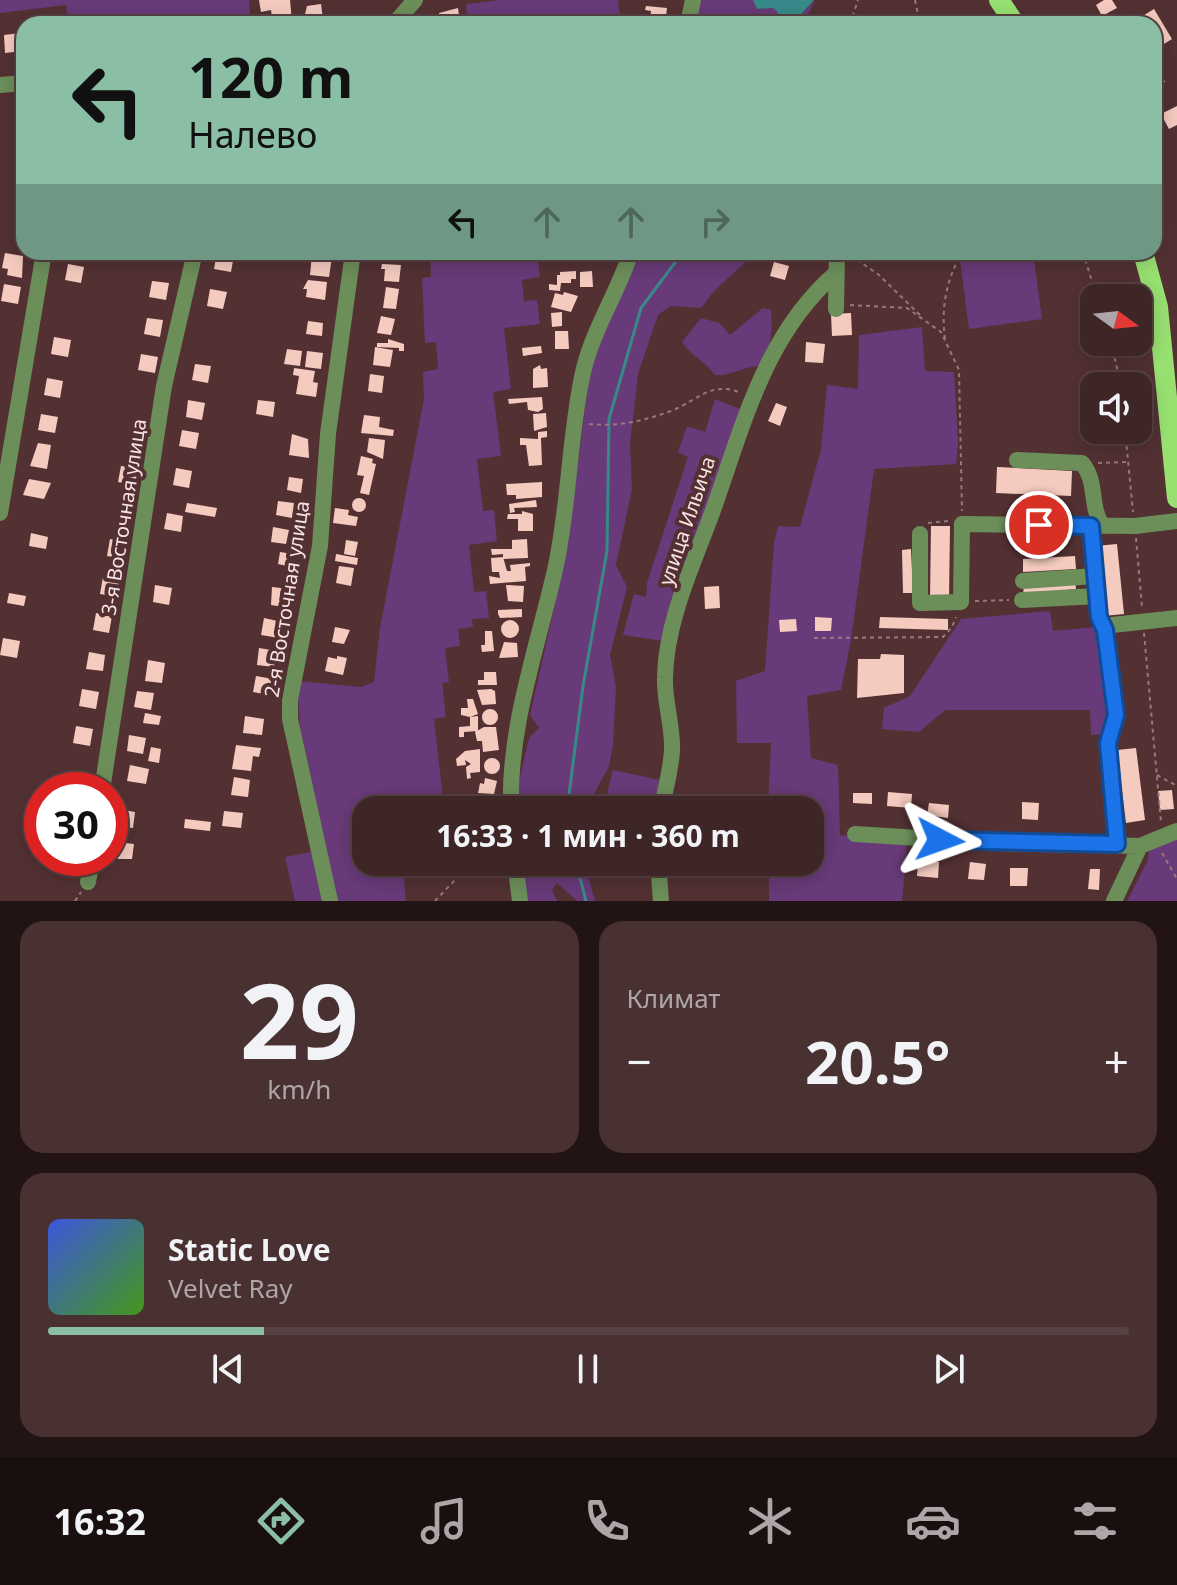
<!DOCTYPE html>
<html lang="ru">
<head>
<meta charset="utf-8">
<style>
	body { margin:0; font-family:"Noto Sans",sans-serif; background:#493132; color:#f1f3f6; height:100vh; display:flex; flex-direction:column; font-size:30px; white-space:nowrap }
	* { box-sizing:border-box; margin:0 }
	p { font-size:26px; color:#ada5a7 }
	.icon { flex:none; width:44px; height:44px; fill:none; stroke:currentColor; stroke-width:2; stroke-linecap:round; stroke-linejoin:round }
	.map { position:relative; height:901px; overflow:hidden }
	.drawer { display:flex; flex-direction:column; gap:20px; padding:20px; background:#221415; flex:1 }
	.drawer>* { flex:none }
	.top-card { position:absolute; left:16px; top:16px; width:1146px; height:244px; border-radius:24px; box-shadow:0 4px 20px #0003,0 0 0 2px #574243; background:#8abfa5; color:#111; overflow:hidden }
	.needle { width:52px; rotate:105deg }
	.controls { position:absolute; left:1080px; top:284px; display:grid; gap:16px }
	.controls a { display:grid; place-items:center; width:72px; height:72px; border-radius:16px; background:#3e2526; box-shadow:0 4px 20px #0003,0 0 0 2px #574243; font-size:40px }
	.speed { position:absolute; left:24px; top:772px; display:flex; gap:16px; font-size:40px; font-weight:700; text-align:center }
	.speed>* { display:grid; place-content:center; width:104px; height:104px; border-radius:50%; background:#3e2526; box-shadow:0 4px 20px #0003,0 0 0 2px #574243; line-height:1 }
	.speed .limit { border:12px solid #d22; background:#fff; color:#111 }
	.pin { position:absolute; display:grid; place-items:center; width:68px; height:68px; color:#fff; margin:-34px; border:4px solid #fff; border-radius:50%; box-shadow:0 2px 8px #0007 }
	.me { position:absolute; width:88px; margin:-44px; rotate:94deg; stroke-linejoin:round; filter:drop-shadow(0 0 6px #0008) }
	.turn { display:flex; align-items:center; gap:28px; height:168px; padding:0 40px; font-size:36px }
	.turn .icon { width:104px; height:104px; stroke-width:2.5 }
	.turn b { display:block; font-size:56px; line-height:68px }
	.lanes { display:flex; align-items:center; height:76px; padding:0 40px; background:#0003; justify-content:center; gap:40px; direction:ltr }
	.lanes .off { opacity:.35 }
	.big { font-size:60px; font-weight:700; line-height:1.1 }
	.drawer .card { flex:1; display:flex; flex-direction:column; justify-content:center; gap:12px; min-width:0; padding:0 28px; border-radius:24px; background:#493132 }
	.drawer .dial { align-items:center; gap:0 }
	.dial b { font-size:104px; line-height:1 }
	.song { display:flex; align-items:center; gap:24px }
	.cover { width:96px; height:96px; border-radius:12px; background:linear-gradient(135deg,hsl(230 70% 55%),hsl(100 70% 35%)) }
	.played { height:8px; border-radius:4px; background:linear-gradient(90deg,#8abfa5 20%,#574243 20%) }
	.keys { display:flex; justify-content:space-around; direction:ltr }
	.heat { display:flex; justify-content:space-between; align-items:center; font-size:44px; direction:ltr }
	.drawer .tiles { flex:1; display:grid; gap:20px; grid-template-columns:1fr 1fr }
	.card:last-child { grid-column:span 2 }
	.trip { position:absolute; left:352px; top:796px; width:472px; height:80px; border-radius:24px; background:#3e2526; box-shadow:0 4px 20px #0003,0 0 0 2px #574243; font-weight:700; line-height:80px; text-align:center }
	.tabs { display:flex; height:128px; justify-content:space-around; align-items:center; background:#190f0f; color:#ada5a7 }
	.tabs .icon { width:56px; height:56px }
	.tabs .active { color:#8abfa5 }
	.tabs b { font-size:36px; color:#f1f3f6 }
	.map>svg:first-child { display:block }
</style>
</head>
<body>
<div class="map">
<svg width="1177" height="901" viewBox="0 0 1177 901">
	<rect width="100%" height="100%" fill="#533133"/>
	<!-- green -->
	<path fill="#683a79" d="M0,0H249L251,24H68L66,5L0,13Z
		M501,0H618L620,17L606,19V24H467L466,4Z
		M701,0H753L757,9L773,8L787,21H794L815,0L804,24H695Z
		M430,252H537L540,277L522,280L524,301L537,300L540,324L504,328L511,389L493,392L501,456L477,459L483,511L494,510L497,541L469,545L474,592L486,591L489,618L472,619L473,627L458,629L460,646L445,648L449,682L442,683L446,717L434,719L443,800L396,805V810H366V862H402L406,901H337L300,726L297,681L361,687L374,682L380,628L424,399L423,372L438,369L436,342L425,343L422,278L431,277Z
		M637,252H757L715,290L701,308L670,306L658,315L638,374L630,444L632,489L616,565L627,587L610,655L616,687L613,745L609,766L594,794L589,810H515L516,795L529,738L539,728L530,715L566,556L591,363Z
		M959,252H1033L1042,319L969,329Z
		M763,308L771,310C773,329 771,350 759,366C742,367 732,376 715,375C705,361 691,356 682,342L701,318L719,323L730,335Z
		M922,327L925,371L954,372L958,443L956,464L874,469L851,640L841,690L807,696L811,758L838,765L840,835L907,845L902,901H769V862H810V810H768L771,743H737L736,681L765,671L774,543L778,526L800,527L821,449L827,385L858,389L859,335Z
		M715,399L740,409L713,511L681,588L671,599L663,641L623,635L634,594L646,597L647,583L688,457L678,452L687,426L705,432Z
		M1050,611L1053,631L1096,627L1111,734L1091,735L1090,710H945L919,732L882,729L884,708L910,696L961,619Z
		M613,770L664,781L658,810H603Z
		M1177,834V901H1127L1148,860L1149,850Z
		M311,852L323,901H295L285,857Z
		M521,862H584L595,901H577L557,883L552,890L557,901H526Z"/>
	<!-- water -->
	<path fill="#388a8a" d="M753,0H814L795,21H787L773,8L757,9Z"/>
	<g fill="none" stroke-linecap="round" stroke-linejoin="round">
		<!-- stream -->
		<path stroke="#388a8a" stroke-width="3" d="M776,24L779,14
			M567,810L583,686L607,551L609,419L641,308L683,252
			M576,862L586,901"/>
	</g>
	<!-- building -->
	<path fill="#f5cbbf" d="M259,0H290L292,21L273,24L271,10L261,12Z
		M1104,0H1112L1117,8L1102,16L1096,5Z
		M321,4L323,19L308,21V18H304L307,6Z
		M646,6L667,8L665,24L650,23L651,11L645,10Z
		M458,8L460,23L440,24L439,13Z
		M1154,9L1172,39L1159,47L1154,39V24H1145L1141,17Z
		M21,33L23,51L5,53L4,35Z
		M1154,61L1165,82L1154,87Z
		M1177,106V125L1169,129L1161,114Z
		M16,210L24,211V228L14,226Z
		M157,252H174L172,262L156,259Z
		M217,252L234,255L231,272L214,269Z
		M5,253L23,256L22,278L7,275L8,269L2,268Z
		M312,254L332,257L329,277L310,275Z
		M774,262L789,266L785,280L770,276Z
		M68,264L84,267L81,283L65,280Z
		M382,264L401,265L399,282L384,281L385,269H381Z
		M576,271V279H571V283H561L560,291L549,290V284L557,285V275H560V272Z
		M592,271L593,287H580V272Z
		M308,280L327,282L325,300L306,297L307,289H303Z
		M152,281L169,283L166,300L149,297Z
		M4,284L21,287L18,304L1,301Z
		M386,287L399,289L396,309L383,308Z
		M210,289L227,292L223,309L207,306Z
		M564,292L578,296L571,312L551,307L555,293L563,295Z
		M562,312V326L552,327L551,313Z
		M851,313L852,335L832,336L831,314Z
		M381,316L395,319L391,335L377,333Z
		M147,318L163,320L160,337L144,334Z
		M308,321L323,323L322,336L306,334Z
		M555,331H568L569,349H555Z
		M54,337L71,340L68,357L51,354Z
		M388,339L404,344V351H399V348L377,347V343H388Z
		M806,342L825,344L823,363L805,362Z
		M541,346L542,353L523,356L522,348Z
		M375,347L393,350L390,367L373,365Z
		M287,349L302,351L300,366L284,364Z
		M307,351L323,353L321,369L305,367Z
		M141,354L158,357L155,373L138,370Z
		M195,364L211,366L208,383L192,380Z
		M540,365L541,369L547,368L548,387L533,388V369Z
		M294,368L315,371L313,382L318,383L316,397L296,394L299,376L293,375Z
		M370,374L384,376L382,393L368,391Z
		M47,378L63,381L60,398L44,395Z
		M542,397L543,409L538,412L528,410L527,402L509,404L508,399Z
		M188,400L205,403L202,420L186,417Z
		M258,400L275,402L273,417L256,414Z
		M776,403L787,407L780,426L768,421Z
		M546,413L547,427L534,431L533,414Z
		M41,414L58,417L55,433L38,430Z
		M364,415L380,417L379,427L394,430L393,436L361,433Z
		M182,430L199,433L196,449L179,446Z
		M547,431V437L541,438L542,465L529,466L526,445H520V438L538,439V432Z
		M292,434L308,439L309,458L289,455Z
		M369,438L385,440L383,459L367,452Z
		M38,443L51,445L47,469L30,466Z
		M361,456L373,459L372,463L376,464L369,495L360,493L364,476L357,475Z
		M121,466L138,468L135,485L118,482Z
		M997,467L1072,471L1071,496L996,493Z
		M176,468L192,471L189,488L173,485Z
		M289,477L303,479L301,493L287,490Z
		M29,479L51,483L44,499L23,495Z
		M542,482V497L516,499V495H507L506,484Z
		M352 505a7 7 0 1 1 14 0a7 7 0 1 1-14 0Z
		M536,500L537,507L514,508L515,512L510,513L509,504Z
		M278,501L294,503L292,518L276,515Z
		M187,503L217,508L215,517L185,512Z
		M335,508L349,510L348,515L358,517L356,526L333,523Z
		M522,511L533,514V531H518V519H507L508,514H522Z
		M167,513L183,516L181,532L164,529Z
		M931,526H950L949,600H930Z
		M273,527L289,530L286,544L271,542Z
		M31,533L48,537L46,549L29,546Z
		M110,539L127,542L124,559L107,556Z
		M527,539L528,558L503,559V554L492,555L491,549H512V540Z
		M346,540L358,542L355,556L344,554Z
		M1117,544L1124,614L1103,616L1096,546Z
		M911,549L913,593H903L902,550Z
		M280,552L293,554L291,567L278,564Z
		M336,554L358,558L357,565L335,561Z
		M1075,556L1076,569L1023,572V559Z
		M503,557L507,571H511L510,565L530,563V566L525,567L526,581L490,584L489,576L500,578L499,572H492L491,558Z
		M339,566L354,568L351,586L336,583Z
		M103,577L119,580L117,597L100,594Z
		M1075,581L1076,589L1023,594L1024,586Z
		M155,585L172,588L169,605L153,602Z
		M506,585L524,586L523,602L508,601Z
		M719,586L720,608L705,609L704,587Z
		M272,587L289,589L284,607L271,605Z
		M9,593L26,596L24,606L7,603Z
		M522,609V617L500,618L498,614V610Z
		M96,613L112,616L109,633L93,630Z
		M815,617L832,618L831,631H815Z
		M880,617L948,619V630L879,628Z
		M264,618L282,622L279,638L261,635Z
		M796,619L797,631L780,632L779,620Z
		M501 629a9 9 0 1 1 18 0a9 9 0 1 1-18 0Z
		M335,627L350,630L344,644L332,642Z
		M485,631H492L494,651L482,652L481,645H485Z
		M3,638L20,641L17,658L0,655Z
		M504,642L517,643L518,657L499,658Z
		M259,648L277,651L274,667L257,665Z
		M89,652L105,655L103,671L86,669Z
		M881,654L904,655V693L857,698L858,659H880Z
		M337,656L347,658L343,675L325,671L328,657L337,659Z
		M148,660L165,663L162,683L145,681Z
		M484,672H496L497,685H478V680H484Z
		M256,676L273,679L271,695L253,692Z
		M82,689L99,692L96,709L79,706Z
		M491,689L495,691L496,704L482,705L477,690Z
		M137,691L154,693L151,710L134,707Z
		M467,699H473L478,714L470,717L461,715V708H468Z
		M482 717a8 8 0 1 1 16 0a8 8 0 1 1-16 0Z
		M145,713L161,716L159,725L143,723Z
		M245,716L264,719L262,735L243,733Z
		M478,716V731L464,732V737H459V727L470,726V717Z
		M76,726L93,729L90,746L73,743Z
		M484,727H496L499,750L483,752L482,741H477L475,732Z
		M129,735L146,738L143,754L127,751Z
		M236,745L261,748L259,757L253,756L251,771L232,769Z
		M151,747L161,749L159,763L148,761Z
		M1136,748L1145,820L1126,823L1117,750Z
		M480,749V772L470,773L471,778L467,779L466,767L471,764L465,760L466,765L457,766L456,759L465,751Z
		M484 766a8 8 0 1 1 16 0a8 8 0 1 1-16 0Z
		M130,765L149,769L146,784L127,781Z
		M234,777L250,780L248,797L231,795Z
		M485,778L497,781L494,794L478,793L480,783L484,784Z
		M1172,790L1174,809L1160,810L1158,791Z
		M888,792L912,794L911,808L887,806Z
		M853,793H872V804L853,803Z
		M1022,802L1039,803L1038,820L1022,819Z
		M929,803L949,805L948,818L927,815Z
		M119,809L135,812L133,828L116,826Z
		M224,811L243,813L241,828L222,826Z
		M185,819L211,822L210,831L184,828Z
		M118,842L134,844L132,859H118L115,856Z
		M918,860L939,862L938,878L917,876Z
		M429,862H444L447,874L433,878Z
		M970,862L986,864L984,880L968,879Z
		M1010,868H1028L1027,886H1010Z
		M1090,869H1100L1099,890L1088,889Z"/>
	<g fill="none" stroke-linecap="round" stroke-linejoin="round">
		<!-- path -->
		<path stroke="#97797b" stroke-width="2" stroke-dasharray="4 4" stroke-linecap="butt" d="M915,0L920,24
			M850,24L858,0
			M854,252L859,261L879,275L922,317
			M1083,252L1097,298
			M850,305L907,308L941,332L959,370L962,511
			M945,339C941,305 946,282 962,252
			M1111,342L1121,386
			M589,424C618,427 643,421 671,411C697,401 711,380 741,393
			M1125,430L1133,512
			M1098,463L1127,462
			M928,523L949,521
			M1136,538L1142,607
			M975,601L1009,600
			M1144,633L1161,822
			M814,638L943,637L952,627L956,617
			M1157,775L1177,786
			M1162,853L1177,879
			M75,901L81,892
			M435,901L472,862"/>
		<!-- minor -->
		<path stroke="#6c8f5a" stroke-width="16" d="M394,24L415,0
			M688,24L693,0
			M0,85L24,83
			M836,309L837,252
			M1017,460L1082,463C1098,482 1089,505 1102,525
			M0,513L44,252
			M1091,526L1099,617L1105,630L1116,715L1108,743L1117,844
			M920,534V603L961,602L962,524L1135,526L1177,521
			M1023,581L1095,576
			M1022,600L1097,596
			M1103,626L1177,618
			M102,790L164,386L195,252
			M511,810C508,729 537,649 555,570C569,507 569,440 582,377C591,332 617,295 631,252
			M661,810C665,791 671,770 672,750C673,726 664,701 665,677C666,621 693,565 712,513C743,427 764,335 836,273
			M855,834L997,843L1140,846
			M515,862L520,901
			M658,862L661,901
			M88,882L92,858
			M330,901L290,719V700L320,546L328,434L353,252
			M1114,901L1140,846L1177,831"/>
		<!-- major -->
		<path stroke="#98e171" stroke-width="20" d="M999,0L1015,24
			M1143,252L1158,307L1177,498"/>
	</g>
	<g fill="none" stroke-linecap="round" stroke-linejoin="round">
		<defs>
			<path id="route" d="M940,840L1117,844L1108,743L1116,715L1105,630L1099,617L1091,526L1039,525"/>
		</defs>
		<!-- route casing -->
		<use href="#route" stroke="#114b97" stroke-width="20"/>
		<!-- route -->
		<use href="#route" stroke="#1a73e8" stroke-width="14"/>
	</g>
	<g text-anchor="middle" stroke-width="8" stroke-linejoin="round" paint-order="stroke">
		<!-- street labels -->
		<g font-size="20" fill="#fae3e4" stroke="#533133">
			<text transform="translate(124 517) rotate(-81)" y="7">3-я Восточная улица</text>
			<text transform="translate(687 521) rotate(-71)" y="7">улица Ильича</text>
			<text transform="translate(287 599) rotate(-81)" y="7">2-я Восточная улица</text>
		</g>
	</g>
</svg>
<div class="controls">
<a><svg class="needle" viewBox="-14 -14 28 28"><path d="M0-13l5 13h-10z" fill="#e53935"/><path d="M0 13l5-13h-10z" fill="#ada5a7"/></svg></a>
<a><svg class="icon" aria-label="sound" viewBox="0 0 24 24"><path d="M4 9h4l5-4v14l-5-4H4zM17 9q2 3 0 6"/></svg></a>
</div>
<div class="speed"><div class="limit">30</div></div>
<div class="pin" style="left:1039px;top:525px;background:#d93025"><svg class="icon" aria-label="arrive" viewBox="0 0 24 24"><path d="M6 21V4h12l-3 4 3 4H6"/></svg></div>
<svg class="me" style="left:940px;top:840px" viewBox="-20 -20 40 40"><path d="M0-17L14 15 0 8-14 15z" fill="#1a73e8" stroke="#fff" stroke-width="4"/></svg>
<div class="trip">16:33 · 1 мин · 360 m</div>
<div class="top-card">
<div class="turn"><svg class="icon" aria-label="left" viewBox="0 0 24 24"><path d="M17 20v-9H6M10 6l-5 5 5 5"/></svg><div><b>120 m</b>Налево</div></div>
<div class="lanes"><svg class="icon" aria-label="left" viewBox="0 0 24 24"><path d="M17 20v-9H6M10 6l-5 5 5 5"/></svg><svg class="icon off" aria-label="ahead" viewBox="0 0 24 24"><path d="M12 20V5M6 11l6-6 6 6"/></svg><svg class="icon off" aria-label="ahead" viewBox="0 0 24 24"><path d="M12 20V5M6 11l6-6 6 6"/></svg><svg class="icon off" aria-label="right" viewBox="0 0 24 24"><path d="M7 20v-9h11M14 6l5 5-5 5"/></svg></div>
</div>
</div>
<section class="drawer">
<div class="tiles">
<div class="card dial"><b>29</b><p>km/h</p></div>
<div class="card"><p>Климат</p>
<div class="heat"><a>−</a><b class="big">20.5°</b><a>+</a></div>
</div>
<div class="card">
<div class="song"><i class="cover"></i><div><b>Static Love</b><p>Velvet Ray</p></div></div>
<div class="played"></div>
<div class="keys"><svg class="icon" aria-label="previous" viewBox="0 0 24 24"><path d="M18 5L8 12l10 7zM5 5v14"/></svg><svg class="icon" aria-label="pause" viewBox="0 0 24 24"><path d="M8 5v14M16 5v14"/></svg><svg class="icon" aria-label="next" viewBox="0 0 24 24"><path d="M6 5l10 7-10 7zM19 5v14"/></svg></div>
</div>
</div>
</section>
<nav class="tabs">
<b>16:32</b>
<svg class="icon active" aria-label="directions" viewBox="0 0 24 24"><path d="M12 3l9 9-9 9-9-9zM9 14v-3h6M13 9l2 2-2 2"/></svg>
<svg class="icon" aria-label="music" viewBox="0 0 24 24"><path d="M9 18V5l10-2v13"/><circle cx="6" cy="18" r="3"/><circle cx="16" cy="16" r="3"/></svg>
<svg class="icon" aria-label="phone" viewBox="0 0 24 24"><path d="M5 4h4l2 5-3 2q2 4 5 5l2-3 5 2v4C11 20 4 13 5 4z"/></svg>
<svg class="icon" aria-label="climate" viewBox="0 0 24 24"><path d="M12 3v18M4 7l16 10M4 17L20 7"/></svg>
<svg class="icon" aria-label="car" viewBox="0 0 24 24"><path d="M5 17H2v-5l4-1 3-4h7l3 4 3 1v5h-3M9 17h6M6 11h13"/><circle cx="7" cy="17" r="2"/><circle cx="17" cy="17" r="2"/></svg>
<svg class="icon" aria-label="filters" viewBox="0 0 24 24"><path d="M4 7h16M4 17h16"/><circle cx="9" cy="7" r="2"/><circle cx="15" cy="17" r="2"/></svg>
</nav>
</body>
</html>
